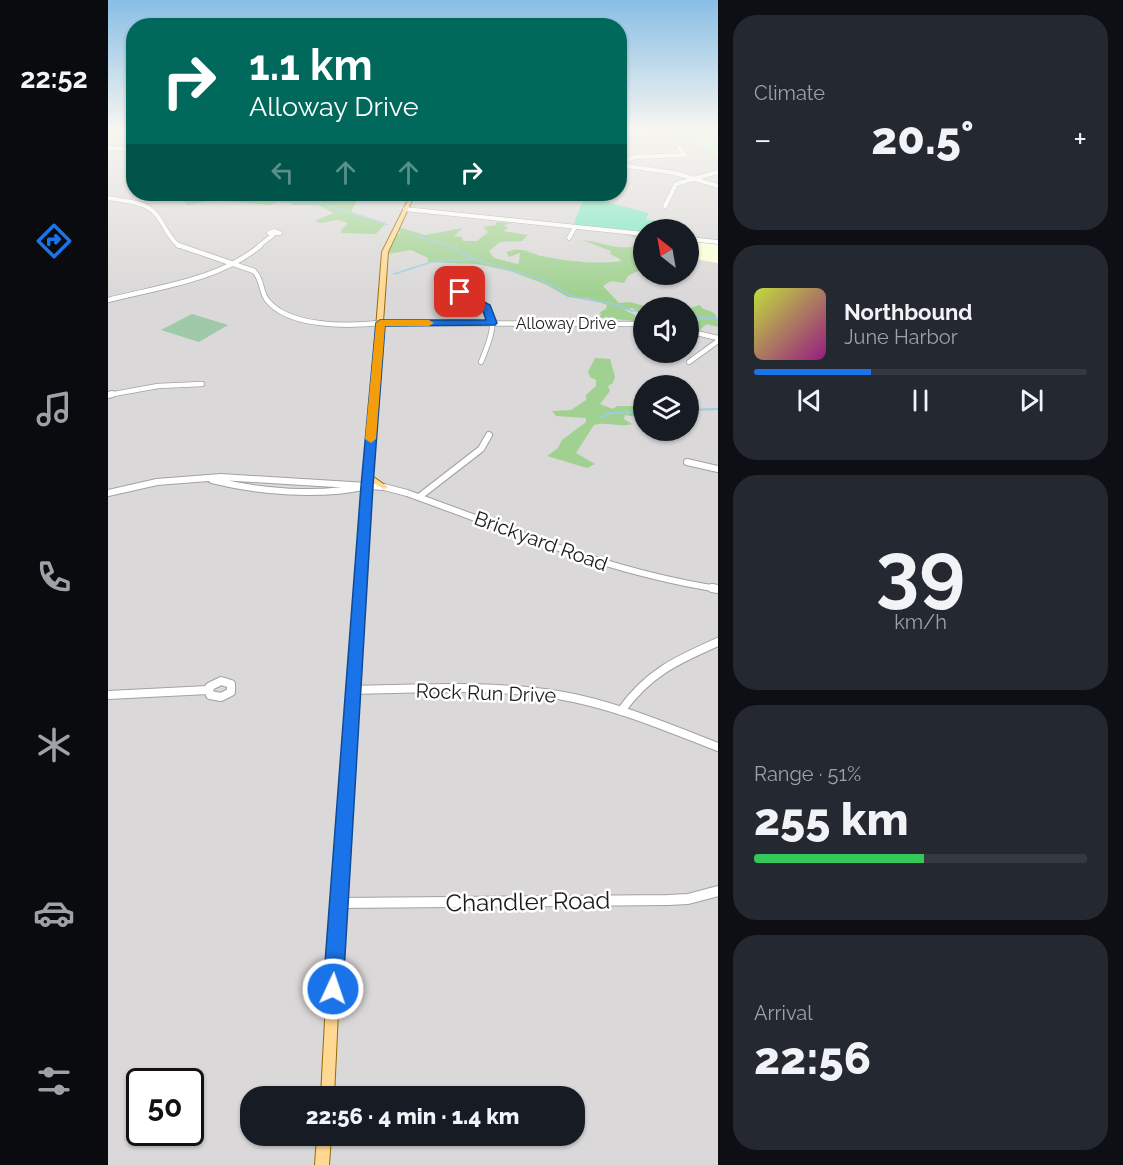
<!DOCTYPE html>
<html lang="en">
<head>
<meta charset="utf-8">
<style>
	body { margin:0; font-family:Raleway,sans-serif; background:#242831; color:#f1f3f6; height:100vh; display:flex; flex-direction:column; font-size:22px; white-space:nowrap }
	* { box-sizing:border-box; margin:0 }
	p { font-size:20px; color:#9ea1a6 }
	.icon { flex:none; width:33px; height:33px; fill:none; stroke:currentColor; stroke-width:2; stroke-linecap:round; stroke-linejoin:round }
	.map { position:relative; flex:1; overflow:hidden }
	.drawer { display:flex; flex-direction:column; gap:15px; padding:15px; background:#0d0f14; width:405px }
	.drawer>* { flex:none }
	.top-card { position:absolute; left:18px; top:18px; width:501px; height:183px; border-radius:24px; box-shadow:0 2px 4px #0004; background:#00695c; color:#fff; overflow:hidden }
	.needle { width:39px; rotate:329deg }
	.controls { position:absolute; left:525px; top:219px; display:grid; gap:12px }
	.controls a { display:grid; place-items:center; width:66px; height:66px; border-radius:50%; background:#171b24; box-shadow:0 2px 4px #0004; font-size:30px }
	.speed { position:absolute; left:18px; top:1068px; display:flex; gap:12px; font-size:30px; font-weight:700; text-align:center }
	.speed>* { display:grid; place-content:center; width:78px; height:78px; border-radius:50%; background:#171b24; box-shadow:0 2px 4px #0004; line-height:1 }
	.speed .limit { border:3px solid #111; border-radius:9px; background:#fff; color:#111 }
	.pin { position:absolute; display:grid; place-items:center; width:51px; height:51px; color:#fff; margin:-26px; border-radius:12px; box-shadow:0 3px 9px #0006 }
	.me { position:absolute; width:66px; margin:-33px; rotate:3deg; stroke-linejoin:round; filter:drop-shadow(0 0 4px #0008) }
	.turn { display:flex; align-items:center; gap:21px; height:126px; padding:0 24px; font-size:27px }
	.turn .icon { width:78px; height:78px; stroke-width:2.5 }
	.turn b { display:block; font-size:42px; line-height:51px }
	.lanes { display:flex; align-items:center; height:57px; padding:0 24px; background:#0003; justify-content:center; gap:30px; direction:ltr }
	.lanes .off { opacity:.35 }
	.big { font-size:45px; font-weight:800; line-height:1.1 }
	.drawer .card { flex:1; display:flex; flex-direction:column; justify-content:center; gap:9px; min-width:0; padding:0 21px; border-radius:24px; background:#242831 }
	.drawer .dial { align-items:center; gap:0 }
	.dial b { font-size:78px; line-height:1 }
	.song { display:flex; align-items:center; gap:18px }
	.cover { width:72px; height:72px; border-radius:9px; background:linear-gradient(135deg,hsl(70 70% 55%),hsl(310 70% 35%)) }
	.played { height:6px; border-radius:3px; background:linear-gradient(90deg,#1a73e8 35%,#363941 35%) }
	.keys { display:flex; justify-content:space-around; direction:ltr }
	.heat { display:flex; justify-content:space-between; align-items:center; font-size:33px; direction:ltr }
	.charge { height:9px; border-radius:4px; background:linear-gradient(90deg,#34c759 51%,#363941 0) }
	.trip { position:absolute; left:132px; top:1086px; width:345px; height:60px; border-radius:24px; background:#171b24; box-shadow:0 2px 4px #0004; font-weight:800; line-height:60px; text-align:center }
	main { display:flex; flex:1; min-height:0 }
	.tab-bar { display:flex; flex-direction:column; width:108px; justify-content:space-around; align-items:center; background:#090b0e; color:#9ea1a6 }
	.tab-bar .icon { width:42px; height:42px }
	.tab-bar .current { color:#1a73e8 }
	.tab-bar b { font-size:27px; color:#f1f3f6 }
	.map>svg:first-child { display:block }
</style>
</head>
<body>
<main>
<nav class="tab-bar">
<b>22:52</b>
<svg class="icon current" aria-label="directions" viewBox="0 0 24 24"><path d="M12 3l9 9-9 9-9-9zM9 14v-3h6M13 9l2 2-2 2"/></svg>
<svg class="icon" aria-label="music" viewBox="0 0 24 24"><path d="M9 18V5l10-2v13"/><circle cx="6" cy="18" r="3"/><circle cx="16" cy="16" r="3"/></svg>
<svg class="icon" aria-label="phone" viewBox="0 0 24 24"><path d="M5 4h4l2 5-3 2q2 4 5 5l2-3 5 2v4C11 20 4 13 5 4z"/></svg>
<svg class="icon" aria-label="climate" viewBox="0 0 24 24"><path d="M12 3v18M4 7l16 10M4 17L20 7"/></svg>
<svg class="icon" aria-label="car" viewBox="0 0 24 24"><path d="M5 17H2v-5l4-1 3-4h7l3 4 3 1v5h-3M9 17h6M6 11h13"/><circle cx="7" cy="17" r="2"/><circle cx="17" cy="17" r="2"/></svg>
<svg class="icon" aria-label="filters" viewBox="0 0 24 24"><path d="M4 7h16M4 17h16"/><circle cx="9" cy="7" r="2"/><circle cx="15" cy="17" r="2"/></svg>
</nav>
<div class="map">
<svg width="610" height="1165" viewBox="0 0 610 1165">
	<rect width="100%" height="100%" fill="#eeeae0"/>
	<!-- residential -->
	<path fill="#dad8d8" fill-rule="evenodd" d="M0,130H25L26,194H512V130H610V1165H0ZM536,230H580V274H536ZM536,308H580V352H536ZM536,386H580V430H536ZM32,1082H82V1132H32ZM142,1096H466V1136H142Z"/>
	<!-- education -->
	<path fill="#fcffd8" d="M581,240L610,243V263L581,258Z"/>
	<!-- forest -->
	<path fill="#a0d191" d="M81,194H117L121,199L144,194L155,195L158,201L173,198L200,199L213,194L233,196L234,194H252L243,212L278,223L268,234L233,233V230L240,223L230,220L212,223L207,221L226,213L209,205H184V203L170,202L162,205L107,200L80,205L76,201Z
		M388,222L403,223L396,225L400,228L395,231L420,235L414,241L392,242L381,251L386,258L409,264L411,263L412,253L401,257L398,252C418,246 420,254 438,257C460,261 491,265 513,261L512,259L502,254L503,251L474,240C499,243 504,250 530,246L533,240L519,235L535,236L534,257L528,258L530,271L520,276L516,283L503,281L495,286L511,303L522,302L540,307L536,308L534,315L524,308L517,310L527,315L526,321L486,317L493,315L492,312L498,309L499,305L480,298L460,297L437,284L402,271L369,264L320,262V258L303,250L280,254L285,236L292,233L290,227L317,235L355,228L346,236L354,237L355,241H369L380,232L375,227L388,225Z
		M592,305L595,309C607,312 610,314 610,327L599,324L590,331L581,329L580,323L587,322V315L582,308Z
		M487,358L502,359L507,377L505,383L500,386L502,391L492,404L505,409L509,406H535V418L517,415L516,419L524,424C511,428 499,421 486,425L468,453L487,464L479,468L439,456L450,448L454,440L478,422V418L448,416L444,411L463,410L478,400V395L488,386V380L482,377L480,372Z"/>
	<!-- cemetery -->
	<path fill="#9fc9a8" d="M84,314L120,325L91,342L53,330Z"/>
	<!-- park -->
	<path fill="#b7fec2" d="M566,130H610V159C601,146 578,142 566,130Z"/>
	<!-- pitch -->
	<path fill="#76e5c1" d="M475,200L498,202L540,213L538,220L551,221L550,229L536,230L535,233L465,226Z"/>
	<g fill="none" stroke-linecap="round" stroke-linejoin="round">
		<!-- stream-far1 -->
		<path stroke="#9ccce0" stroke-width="1.5" d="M607,130L610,131
			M610,134L603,136L610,137
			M118,199L213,203L279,225
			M304,234L343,247L366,259
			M286,274L327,261L366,259L432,279L466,297L510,305L524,311L536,310
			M580,318L610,319"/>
		<!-- stream -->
		<path stroke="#9ccce0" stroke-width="2" d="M580,410L610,409
			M494,417L503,413L536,412"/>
		<defs>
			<path id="minor-far4" d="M512,133L537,135
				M0,148L26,149
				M512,162L527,157L577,155L571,147
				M512,165L567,173L610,186
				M0,198C14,201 35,201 46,212C56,222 58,235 71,246
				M557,206L568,184L610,172
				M297,209L536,234
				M167,231L172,233H161Z
				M461,238L467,227
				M580,239L610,242
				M151,246L165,235"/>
			<path id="minor-far3" d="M70,245L146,271C155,280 152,291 159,300C181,328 241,326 272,323
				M352,293C360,297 372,299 378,306C392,320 379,347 373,362
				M0,300C51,287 112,280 153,245
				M270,323L536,324
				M580,331L610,338
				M581,362L610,341
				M0,395L50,386L94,384"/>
			<path id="minor-far2" d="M0,395L4,394
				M579,462L610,469
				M104,480C152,492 211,497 259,486
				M0,493L49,482L113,477L276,487L299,493C402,530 501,572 610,589
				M311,497L373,449L381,435"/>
			<path id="minor-far1" d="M604,588L610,589
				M113,681L123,684V692L113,697L102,695L101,687Z
				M245,690C313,689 382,684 450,695C505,704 558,727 610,747
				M0,695L100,690
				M513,711C540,673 569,660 610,642"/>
			<path id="minor" d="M230,903L560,900L580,899L610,891"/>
			<path id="major" d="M303,194H307L280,252L264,476L280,487L276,489L264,482L236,888L226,1096H213L224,888L274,252Z
				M209,1136H223L221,1165H207Z"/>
		</defs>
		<!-- minor-far4 casing -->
		<use href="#minor-far4" stroke="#a2a2a2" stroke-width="5"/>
		<!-- minor-far3 casing -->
		<use href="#minor-far3" stroke="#a2a2a2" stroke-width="6"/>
		<!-- minor-far2 casing -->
		<use href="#minor-far2" stroke="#a2a2a2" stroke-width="8"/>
		<!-- minor-far1 casing -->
		<use href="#minor-far1" stroke="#a2a2a2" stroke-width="10"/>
		<!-- minor casing -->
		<use href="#minor" stroke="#a2a2a2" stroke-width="12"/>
		<!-- major casing -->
		<use href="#major" stroke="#936c00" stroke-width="2"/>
		<!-- minor-far4 -->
		<use href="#minor-far4" stroke="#fff" stroke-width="4"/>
		<!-- minor-far3 -->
		<use href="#minor-far3" stroke="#fff" stroke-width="4.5"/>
		<!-- minor-far2 -->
		<use href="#minor-far2" stroke="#fff" stroke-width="6"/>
		<!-- minor-far1 -->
		<use href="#minor-far1" stroke="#fff" stroke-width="8"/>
		<!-- minor -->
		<use href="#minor" stroke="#fff" stroke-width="10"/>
		<!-- major -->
		<use href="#major" fill="#ffd894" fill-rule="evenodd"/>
	</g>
	<!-- sky -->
	<linearGradient id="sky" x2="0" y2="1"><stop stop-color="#89bee5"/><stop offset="0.44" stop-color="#f7f6f1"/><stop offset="1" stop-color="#f7f6f1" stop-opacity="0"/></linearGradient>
	<rect width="610" height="294" fill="url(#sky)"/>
	<!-- route -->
	<path fill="#1a73e8" stroke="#114b97" stroke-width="1.5" d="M349,291H355L382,305L389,323L387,325L277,326L265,486L235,989L232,996L225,998L218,996L215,989L253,486L268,323L272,320H378L374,308L349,294Z"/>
	<!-- slow -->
	<path fill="#f59e0b" d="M272,320H321L326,323L321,326H277L268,439L263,443L257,439L268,323Z"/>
	<g text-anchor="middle" stroke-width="5" stroke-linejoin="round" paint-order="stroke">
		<!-- far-street labels -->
		<g font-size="16" fill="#1b1b1b" stroke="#fff">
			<text x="458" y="329">Alloway Drive</text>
		</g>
		<!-- street labels -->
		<g font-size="20" fill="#1b1b1b" stroke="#fff">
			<text transform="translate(433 541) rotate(20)" y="7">Brickyard Road</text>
			<text transform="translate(378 693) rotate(2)" y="7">Rock Run Drive</text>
		</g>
		<!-- near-street labels -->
		<g font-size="24" fill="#1b1b1b" stroke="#fff">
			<text transform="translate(420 902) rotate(-1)" y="8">Chandler Road</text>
		</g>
	</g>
</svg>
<div class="controls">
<a><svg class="needle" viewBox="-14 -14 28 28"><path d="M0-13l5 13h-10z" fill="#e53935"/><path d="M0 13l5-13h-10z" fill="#9ea1a6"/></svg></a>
<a><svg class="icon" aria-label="sound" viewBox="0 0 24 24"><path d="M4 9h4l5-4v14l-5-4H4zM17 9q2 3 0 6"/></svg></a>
<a><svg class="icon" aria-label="layers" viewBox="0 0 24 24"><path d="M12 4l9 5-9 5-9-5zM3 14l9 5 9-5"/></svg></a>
</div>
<div class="speed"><div class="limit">50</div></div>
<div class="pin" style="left:352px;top:292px;background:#d93025"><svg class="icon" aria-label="arrive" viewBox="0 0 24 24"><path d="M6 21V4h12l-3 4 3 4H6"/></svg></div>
<svg class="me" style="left:225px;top:989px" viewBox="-20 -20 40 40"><circle r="17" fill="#1a73e8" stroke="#fff" stroke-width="3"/><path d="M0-11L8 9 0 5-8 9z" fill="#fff"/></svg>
<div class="trip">22:56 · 4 min · 1.4 km</div>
<div class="top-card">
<div class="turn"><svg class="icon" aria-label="right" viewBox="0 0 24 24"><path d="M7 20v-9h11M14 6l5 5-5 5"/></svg><div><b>1.1 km</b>Alloway Drive</div></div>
<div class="lanes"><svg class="icon off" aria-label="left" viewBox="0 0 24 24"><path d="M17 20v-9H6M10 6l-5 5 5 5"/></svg><svg class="icon off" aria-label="ahead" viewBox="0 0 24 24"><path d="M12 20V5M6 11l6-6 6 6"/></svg><svg class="icon off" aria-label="ahead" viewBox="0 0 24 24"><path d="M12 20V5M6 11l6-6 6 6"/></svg><svg class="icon" aria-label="right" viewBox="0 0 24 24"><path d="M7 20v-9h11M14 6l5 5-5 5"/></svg></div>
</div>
</div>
<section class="drawer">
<div class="card"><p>Climate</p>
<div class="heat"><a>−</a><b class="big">20.5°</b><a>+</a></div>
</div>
<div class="card">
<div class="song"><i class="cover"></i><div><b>Northbound</b><p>June Harbor</p></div></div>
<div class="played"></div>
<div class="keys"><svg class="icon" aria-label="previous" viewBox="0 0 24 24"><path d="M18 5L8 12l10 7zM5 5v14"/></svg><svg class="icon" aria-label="pause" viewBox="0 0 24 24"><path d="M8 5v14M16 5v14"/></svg><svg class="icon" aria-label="next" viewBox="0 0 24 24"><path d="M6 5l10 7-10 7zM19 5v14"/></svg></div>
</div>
<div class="card dial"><b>39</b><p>km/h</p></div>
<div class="card"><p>Range · 51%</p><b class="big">255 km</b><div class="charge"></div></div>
<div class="card"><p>Arrival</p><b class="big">22:56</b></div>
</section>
</main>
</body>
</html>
